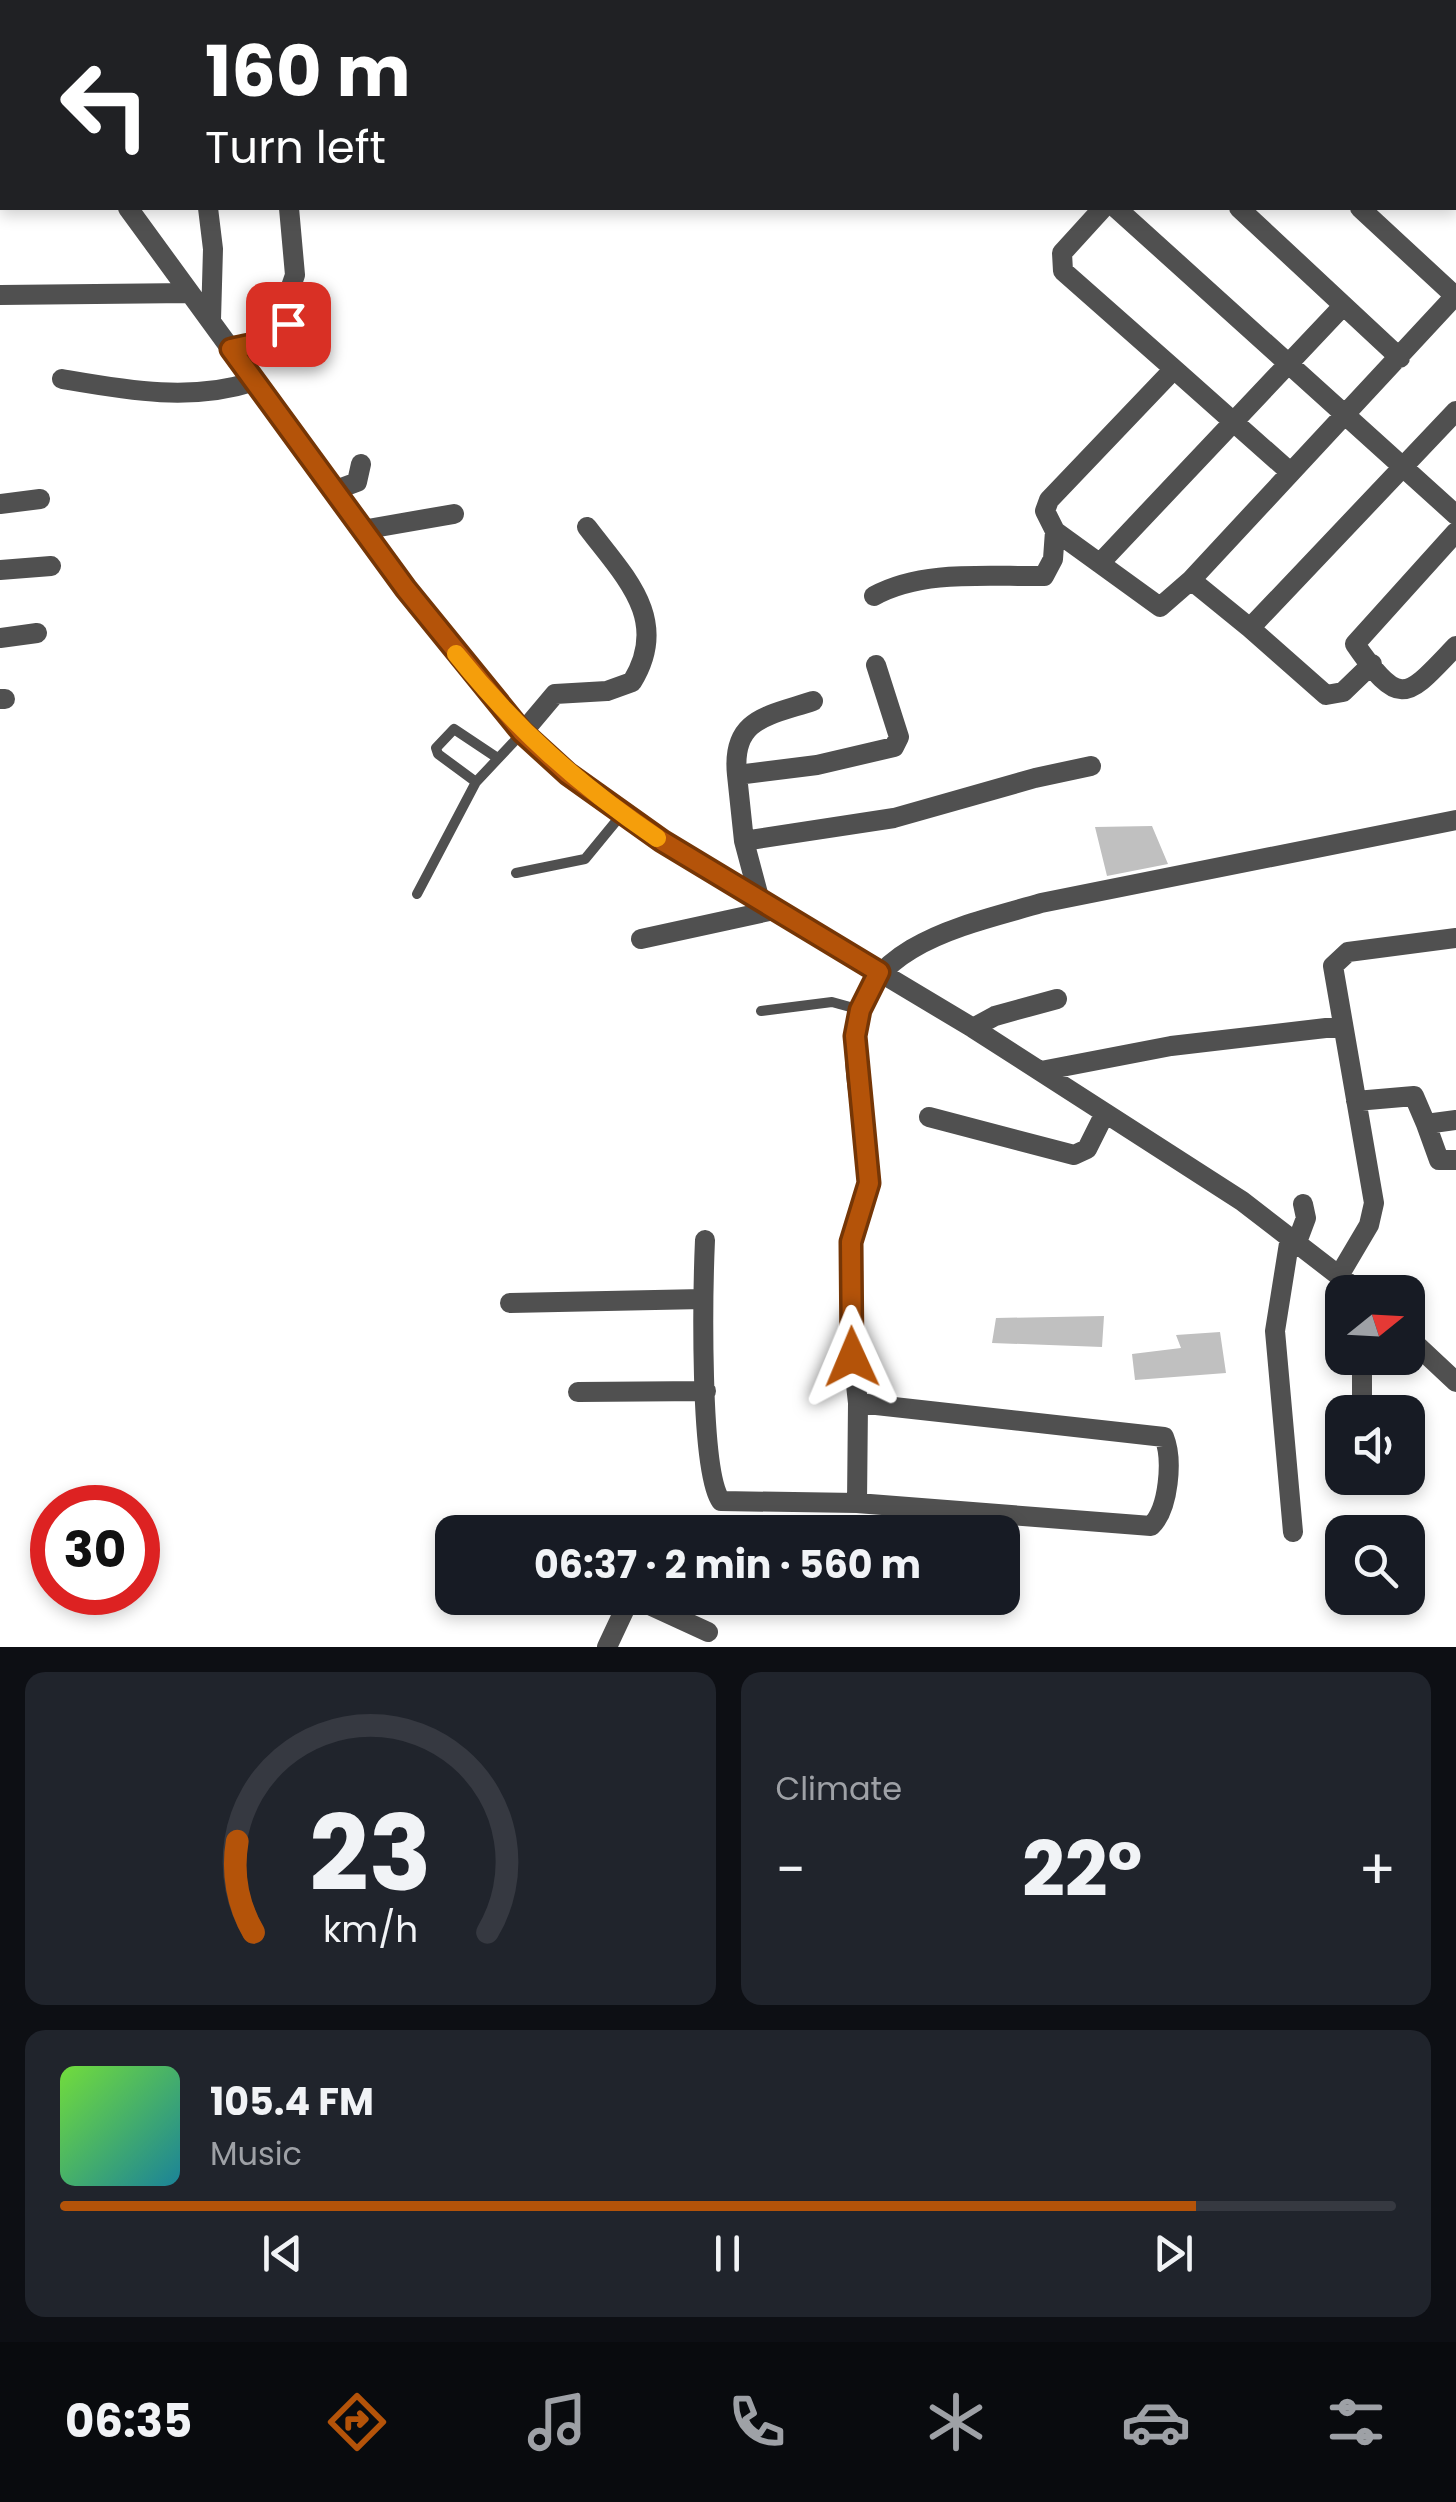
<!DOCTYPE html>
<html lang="en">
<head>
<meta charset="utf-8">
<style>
	body { margin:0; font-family:Poppins,sans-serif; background:#20242c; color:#f1f3f6; height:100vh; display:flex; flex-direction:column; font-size:38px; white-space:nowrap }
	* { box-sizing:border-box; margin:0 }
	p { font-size:32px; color:#9ea1a6 }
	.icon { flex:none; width:55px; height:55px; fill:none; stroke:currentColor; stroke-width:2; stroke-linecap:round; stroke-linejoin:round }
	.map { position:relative; height:1647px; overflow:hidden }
	.side { display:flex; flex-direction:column; gap:25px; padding:25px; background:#0d0f14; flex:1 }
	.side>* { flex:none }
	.banner { position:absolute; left:0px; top:0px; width:1458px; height:210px; box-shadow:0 5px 15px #0003; background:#202124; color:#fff; overflow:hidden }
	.needle { width:65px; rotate:72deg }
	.tools { position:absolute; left:1325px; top:1275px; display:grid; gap:20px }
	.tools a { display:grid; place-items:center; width:100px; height:100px; border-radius:20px; background:#171b24; box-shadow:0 5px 15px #0003; font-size:50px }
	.speed { position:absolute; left:30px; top:1485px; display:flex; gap:20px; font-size:50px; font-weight:700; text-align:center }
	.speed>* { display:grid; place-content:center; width:130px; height:130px; border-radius:50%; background:#171b24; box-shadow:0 5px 15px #0003; line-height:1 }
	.speed .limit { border:15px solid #d22; background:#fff; color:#111 }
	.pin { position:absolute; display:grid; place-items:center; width:85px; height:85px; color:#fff; margin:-42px; border-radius:20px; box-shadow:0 5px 15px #0006 }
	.me { position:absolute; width:110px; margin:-55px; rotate:359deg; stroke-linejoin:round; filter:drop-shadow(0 0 8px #0008) }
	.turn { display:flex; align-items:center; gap:35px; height:210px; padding:0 40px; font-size:45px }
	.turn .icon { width:130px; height:130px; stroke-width:2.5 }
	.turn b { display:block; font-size:70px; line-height:85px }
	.big { font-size:75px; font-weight:700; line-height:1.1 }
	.side .tile { flex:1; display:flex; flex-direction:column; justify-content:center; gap:15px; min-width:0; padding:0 35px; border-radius:20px; background:#20242c }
	.side .dial { align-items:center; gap:0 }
	.dial svg { height:260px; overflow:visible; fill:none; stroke:#363941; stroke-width:7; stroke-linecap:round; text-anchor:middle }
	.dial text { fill:#f1f3f6; stroke:none }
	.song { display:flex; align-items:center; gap:30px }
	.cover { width:120px; height:120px; border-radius:15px; background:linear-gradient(135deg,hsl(100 70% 55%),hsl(190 70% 35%)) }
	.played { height:10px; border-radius:5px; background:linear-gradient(90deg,#b45309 85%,#363941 85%) }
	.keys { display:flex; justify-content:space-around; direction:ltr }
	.heat { display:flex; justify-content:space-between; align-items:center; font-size:55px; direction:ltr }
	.side .tiles { flex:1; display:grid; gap:25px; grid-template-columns:1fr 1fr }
	.tile:last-child { grid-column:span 2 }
	.trip { position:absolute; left:435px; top:1515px; width:585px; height:100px; border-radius:20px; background:#171b24; box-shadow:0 5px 15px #0003; font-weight:700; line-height:100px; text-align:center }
	.menu { display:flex; height:160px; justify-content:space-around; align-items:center; background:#090b0e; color:#9ea1a6 }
	.menu .icon { width:70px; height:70px }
	.menu .current { color:#b45309 }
	.menu b { font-size:45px; color:#f1f3f6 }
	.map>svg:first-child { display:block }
</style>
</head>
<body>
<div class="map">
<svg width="1456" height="1647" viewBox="0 0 1456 1647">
	<rect width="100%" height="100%" fill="#fff"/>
	<!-- building -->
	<path fill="#c0c0c0" d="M1152,826L1168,864L1107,876L1095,827Z
		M1104,1316L1102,1347L992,1343L996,1318Z
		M1220,1332L1226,1373L1135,1380L1132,1354L1181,1348L1176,1335Z"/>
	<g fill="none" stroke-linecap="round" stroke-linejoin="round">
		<!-- path -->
		<path stroke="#727272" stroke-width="2.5" stroke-dasharray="2.5 5" stroke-linecap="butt" d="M0,126L2,127"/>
		<!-- service -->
		<path stroke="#505050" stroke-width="10" d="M423,2V0
			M476,782L438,754L436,748L454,729L496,757
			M516,873L585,859L622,814
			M417,894L476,782L523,732
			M761,1011L832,1002L861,1010"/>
		<!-- minor -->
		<path stroke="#505050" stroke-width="20" d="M183,0V2
			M626,0V2
			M754,0V2
			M1404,0L1407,2
			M1446,0L1449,2
			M43,2V0
			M125,2H127
			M1455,46L1456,47
			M0,68L2,70
			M1455,179H1456
			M128,208L406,589L523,732L568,774L661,841L973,1028L1242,1201L1360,1292
			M208,208L213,249L211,320
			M1103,208L1062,253L1063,271L1174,369L1049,500L1045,511L1055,531L1160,607L1191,580
			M1116,208L1456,515
			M1239,208L1400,358
			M0,295L190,293
			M231,349L274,338L284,332L289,324L287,298L295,275L289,208
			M1174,369L1290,472
			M62,379C126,390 190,402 252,382
			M333,491L357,482L361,464
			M0,504L40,499
			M362,530L454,514
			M1456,532L1355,644C1401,711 1407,697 1456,646
			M1102,561L1343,306
			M0,570L51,566
			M874,596C923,569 990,577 1044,576L1053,559L1055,531
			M1250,628L1191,580L1455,296L1360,208
			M0,638L37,633
			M1372,664L1343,692L1326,695L1250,628L1456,411
			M0,699H5
			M523,732L555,694L607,691L632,682C671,619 624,576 587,527
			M737,775C731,718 768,716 813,701
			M744,841L894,818L1035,778L1091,766
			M760,901L744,841L737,775L817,765L894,747L899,737L876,665
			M641,939L774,910
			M973,1028L995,1016L1057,999
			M1041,1071L1171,1046L1343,1026
			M1356,1101L1414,1096L1426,1124L1456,1120
			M929,1117L1074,1155L1087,1149L1105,1113
			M1426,1124L1439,1160H1456
			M1290,1237L1275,1331L1293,1532
			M705,1240C703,1286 699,1471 721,1501L857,1503L1151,1526C1169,1509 1173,1459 1164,1437L858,1403C852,1351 848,1296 851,1243C853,1221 869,1199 869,1178C867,1130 852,1081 855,1034C861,943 971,924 1041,903L1456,820
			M1297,1242L1306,1218L1303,1204
			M1340,1274L1369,1225L1374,1203L1333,966L1348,952L1456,938
			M510,1303L703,1299
			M1408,1337L1456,1382
			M578,1392L706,1391
			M1362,1412V1358
			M857,1503L858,1403
			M634,1598L708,1632
			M607,1647L630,1598"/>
	</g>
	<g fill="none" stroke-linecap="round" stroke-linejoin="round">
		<defs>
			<path id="route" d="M288,324C279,343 250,344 231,349L406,589L522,732L568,774L662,841L879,972L860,1010L855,1036L869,1183L851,1242L852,1357"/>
		</defs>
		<!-- route casing -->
		<use href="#route" stroke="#753606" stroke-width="25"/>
		<!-- route -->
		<use href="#route" stroke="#b45309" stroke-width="18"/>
		<!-- slow -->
		<path stroke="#f59e0b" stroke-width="18" d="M456,654C516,729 579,785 657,838"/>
	</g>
</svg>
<div class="tools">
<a><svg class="needle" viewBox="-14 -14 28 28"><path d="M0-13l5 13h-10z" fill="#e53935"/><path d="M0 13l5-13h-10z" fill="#9ea1a6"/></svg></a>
<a><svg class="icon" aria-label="sound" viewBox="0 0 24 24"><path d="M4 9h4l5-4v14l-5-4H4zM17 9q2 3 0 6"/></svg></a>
<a><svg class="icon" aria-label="search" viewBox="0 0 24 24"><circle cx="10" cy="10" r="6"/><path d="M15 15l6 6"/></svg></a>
</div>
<div class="speed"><div class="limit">30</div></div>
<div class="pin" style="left:288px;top:324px;background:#d93025"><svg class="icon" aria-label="arrive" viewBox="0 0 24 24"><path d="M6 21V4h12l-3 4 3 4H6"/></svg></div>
<svg class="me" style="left:852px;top:1357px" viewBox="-20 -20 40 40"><path d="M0-17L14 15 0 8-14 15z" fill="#b45309" stroke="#fff" stroke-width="4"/></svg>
<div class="trip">06:37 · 2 min · 560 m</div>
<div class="banner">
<div class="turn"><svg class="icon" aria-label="left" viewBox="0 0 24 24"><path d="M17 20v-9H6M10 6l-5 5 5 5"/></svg><div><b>160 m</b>Turn left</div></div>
</div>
</div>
<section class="side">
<div class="tiles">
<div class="tile dial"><svg viewBox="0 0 100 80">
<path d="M14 69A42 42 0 1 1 86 69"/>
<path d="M14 69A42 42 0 0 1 9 41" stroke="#b45309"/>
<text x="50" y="56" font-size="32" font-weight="700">23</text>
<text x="50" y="72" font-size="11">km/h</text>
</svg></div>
<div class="tile"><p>Climate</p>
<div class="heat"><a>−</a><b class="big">22°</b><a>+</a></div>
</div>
<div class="tile">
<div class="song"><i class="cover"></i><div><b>105.4 FM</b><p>Music</p></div></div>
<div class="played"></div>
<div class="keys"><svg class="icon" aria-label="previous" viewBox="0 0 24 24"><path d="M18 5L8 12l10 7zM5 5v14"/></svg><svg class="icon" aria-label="pause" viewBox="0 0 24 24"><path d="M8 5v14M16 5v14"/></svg><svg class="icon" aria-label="next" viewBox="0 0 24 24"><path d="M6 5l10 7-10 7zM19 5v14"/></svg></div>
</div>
</div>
</section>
<nav class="menu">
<b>06:35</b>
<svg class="icon current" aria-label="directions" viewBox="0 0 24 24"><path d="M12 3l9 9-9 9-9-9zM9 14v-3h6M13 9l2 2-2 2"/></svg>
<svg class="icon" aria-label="music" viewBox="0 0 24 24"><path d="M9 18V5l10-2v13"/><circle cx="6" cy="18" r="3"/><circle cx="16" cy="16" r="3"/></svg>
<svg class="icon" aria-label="phone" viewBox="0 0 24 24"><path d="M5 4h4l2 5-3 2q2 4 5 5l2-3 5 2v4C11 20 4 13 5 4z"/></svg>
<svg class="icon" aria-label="climate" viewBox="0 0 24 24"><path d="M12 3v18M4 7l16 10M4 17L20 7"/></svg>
<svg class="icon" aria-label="car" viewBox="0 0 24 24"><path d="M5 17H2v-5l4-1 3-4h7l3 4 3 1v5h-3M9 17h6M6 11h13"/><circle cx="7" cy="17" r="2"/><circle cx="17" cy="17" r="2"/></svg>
<svg class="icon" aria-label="filters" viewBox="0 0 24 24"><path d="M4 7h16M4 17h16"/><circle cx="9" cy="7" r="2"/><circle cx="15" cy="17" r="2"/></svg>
</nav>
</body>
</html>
